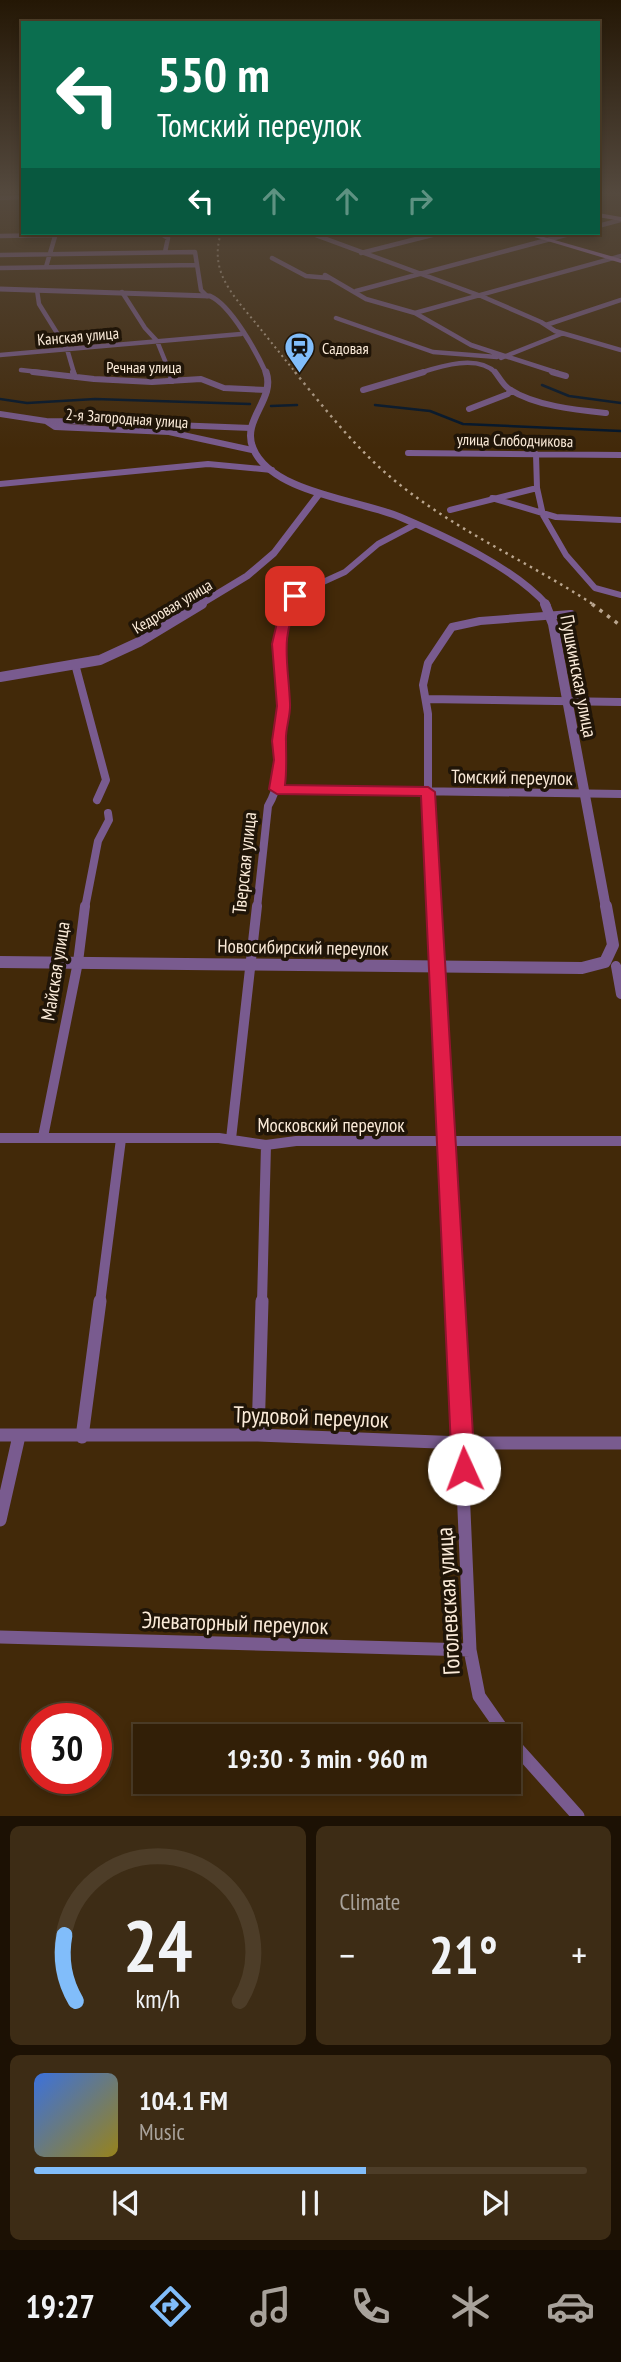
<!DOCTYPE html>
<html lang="en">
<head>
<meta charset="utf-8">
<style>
	body { margin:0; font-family:"PT Sans Narrow",sans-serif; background:#3d2c15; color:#f1f3f6; height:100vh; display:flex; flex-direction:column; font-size:26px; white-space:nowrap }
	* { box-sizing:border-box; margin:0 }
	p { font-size:23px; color:#a8a29b }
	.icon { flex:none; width:38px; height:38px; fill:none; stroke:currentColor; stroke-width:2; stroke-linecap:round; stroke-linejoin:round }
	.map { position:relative; height:1816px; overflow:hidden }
	.sheet { display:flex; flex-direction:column; gap:10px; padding:10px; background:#1c1104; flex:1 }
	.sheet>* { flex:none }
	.top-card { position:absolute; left:21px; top:21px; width:579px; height:214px; border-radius:0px; box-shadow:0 4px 10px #0003,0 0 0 2px #4d3d28; background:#0b6e4f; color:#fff; overflow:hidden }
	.speed { position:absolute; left:21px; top:1703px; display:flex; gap:14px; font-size:35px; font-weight:700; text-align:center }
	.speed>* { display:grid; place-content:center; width:91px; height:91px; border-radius:50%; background:#321f07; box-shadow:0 4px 10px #0003,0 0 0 2px #4d3d28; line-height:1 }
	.speed .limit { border:10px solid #d22; background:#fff; color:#111 }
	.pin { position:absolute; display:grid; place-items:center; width:60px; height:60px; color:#fff; margin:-30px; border-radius:14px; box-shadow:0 4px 10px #0006 }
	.me { position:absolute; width:77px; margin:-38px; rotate:358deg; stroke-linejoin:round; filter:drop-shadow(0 0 5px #0008) }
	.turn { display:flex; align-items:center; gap:24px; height:147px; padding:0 21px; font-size:32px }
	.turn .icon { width:91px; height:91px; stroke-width:2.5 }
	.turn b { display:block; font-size:49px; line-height:60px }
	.lanes { display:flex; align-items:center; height:66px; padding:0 21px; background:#0003; justify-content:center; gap:35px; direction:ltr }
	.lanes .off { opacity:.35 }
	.big { font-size:52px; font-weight:700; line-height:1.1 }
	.sheet .card { flex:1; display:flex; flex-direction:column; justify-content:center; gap:10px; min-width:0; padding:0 24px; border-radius:10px; background:#3d2c15 }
	.sheet .dial { align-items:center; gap:0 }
	.dial svg { height:182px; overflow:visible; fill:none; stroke:#4d3d28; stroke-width:7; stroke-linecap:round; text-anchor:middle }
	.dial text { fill:#f1f3f6; stroke:none }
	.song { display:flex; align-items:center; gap:21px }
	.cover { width:84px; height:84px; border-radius:10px; background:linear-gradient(135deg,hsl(220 70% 55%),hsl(50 70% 35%)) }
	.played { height:7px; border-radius:4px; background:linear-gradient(90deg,#81bdfa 60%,#4d3d28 60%) }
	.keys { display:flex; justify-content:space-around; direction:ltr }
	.heat { display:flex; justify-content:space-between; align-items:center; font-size:38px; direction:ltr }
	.sheet .tiles { flex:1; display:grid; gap:10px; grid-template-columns:1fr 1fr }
	.card:last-child { grid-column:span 2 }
	.trip { position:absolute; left:133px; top:1724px; width:388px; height:70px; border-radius:0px; background:#321f07; box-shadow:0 4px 10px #0003,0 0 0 2px #4d3d28; font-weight:700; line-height:70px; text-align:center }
	.dock { display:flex; height:112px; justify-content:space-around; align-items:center; background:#140c03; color:#a8a29b }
	.dock .icon { width:49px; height:49px }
	.dock .current { color:#81bdfa }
	.dock b { font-size:32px; color:#f1f3f6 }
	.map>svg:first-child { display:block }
</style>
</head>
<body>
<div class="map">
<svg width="621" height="1816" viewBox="0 0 621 1816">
	<rect width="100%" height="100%" fill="#422909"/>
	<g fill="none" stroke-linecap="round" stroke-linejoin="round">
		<!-- stream -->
		<path stroke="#00142a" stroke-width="2.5" d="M542,385L569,396L621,403
			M0,399L27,403L95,399L250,404
			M375,405L430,411L463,424L621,431
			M271,406L297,405"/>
		<!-- minor-far4 -->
		<path stroke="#795b8f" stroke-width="4.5" d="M0,198L23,197
			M598,226L621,220
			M160,233L168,238L165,252
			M310,233L481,296L541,322L555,331L621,350
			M0,236L56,235
			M361,253L440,233
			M0,255L195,252L201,290L207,296
			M272,258L306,276L329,278
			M46,267L56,233
			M0,268L197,265
			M325,275L366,299L415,313L471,345L558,373
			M37,290L39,304L67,349L74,373
			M356,291L573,233
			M122,292L145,328L157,341L170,373
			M415,313L621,256
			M336,318L433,352L497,357
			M546,325L621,300
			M0,355L241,334
			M501,358L561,334
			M21,370L48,373
			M419,373C441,366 478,354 496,373"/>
		<!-- minor-far3 -->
		<path stroke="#795b8f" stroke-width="6" d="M33,372L94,379L152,382L201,379L224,388L267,390
			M73,372L75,377
			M169,372L173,381
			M495,372C499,377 503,385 509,389C535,406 576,410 606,413
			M552,372L566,376
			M363,390L424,372
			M469,409L508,394L511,390
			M0,414L46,421L55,427L169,432L252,450
			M46,421L104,422
			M122,423L251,428
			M408,453L621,455
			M536,454L537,488L543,515L566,555L595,588L621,595
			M0,484L208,464L272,470
			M492,498L556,517L621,520
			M450,510L537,488
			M289,605L299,593L345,572L378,544L416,524"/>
		<!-- minor-far2 -->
		<path stroke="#795b8f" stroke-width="8" d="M75,664L106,780L97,800
			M426,699L621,702
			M277,789L621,794
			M85,908L98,841L109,820L108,813
			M257,908L268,806C280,786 280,766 279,743C279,730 283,718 283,705C283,668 272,639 291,604
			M434,908L428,792V714L423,685L428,663L452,627L480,621L571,614"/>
		<!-- minor-far1 -->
		<path stroke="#795b8f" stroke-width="10" d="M434,906L455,1303
			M616,966L621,994
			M43,1137L78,962L85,906
			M0,1138H219L266,1145L296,1141H621
			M231,1139L257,906
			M100,1303L121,1139
			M262,1303L266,1145"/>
		<!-- minor -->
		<path stroke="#795b8f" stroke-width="13" d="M455,1301L470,1650L479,1696L507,1736
			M0,1435H258L463,1443H621
			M258,1435L262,1301
			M82,1437L100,1301
			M0,1520L19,1436
			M0,1637L470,1650
			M509,1739L578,1816"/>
		<!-- tertiary-far3 -->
		<path stroke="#795b8f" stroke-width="5" d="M0,289L210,296C231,305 257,353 266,373"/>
		<!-- tertiary-far2 -->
		<path stroke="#795b8f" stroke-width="7" d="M266,372C276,399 241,420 253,448C271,493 360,500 400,517C447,537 513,567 547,605
			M199,605L247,576L274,553L319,494"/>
		<!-- tertiary-far1 -->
		<path stroke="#795b8f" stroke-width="10" d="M545,604L553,624L606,908
			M0,677L100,660L139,642L202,604"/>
		<!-- tertiary -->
		<path stroke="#795b8f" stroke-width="12" d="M0,962L582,968L605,962L613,945L606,906"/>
		<!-- secondary -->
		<path fill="#a272c5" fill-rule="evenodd" d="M598,213L621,217V221L598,217Z
			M521,233H530L621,259V263Z"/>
		<!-- rail-far2 -->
		<path stroke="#baa68f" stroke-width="2" stroke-dasharray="2 3.5" stroke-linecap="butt" d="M221,233C209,271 232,294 254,321C268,338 282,356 296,373"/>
		<!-- rail-far1 -->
		<path stroke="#baa68f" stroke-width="2.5" stroke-dasharray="2.5 4.5" stroke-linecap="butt" d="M295,372C328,413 362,456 404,488C463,534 532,564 594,605"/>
		<!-- rail -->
		<path stroke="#baa68f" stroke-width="3.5" stroke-dasharray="3.5 6" stroke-linecap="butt" d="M592,604L621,626"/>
	</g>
	<!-- sky -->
	<linearGradient id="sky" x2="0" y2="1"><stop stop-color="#241705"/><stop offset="0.43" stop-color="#54493e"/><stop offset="1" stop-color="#54493e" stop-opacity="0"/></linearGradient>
	<rect width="621" height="449" fill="url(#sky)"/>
	<!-- route -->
	<path fill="#e11d48" stroke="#92132f" stroke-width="2" d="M295,592L301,596C279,638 288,658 290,703C291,716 285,729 286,741C286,757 287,769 285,785L428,787L435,792L475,1469L472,1476L464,1479L456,1476L452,1469L421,796L277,794L269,789L274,760L272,741L277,706L272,644L279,614L291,593Z"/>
	<!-- icons -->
	<defs>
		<symbol id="station-pin" viewBox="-11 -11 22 30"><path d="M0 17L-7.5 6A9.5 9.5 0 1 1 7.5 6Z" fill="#81bdfa" stroke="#201508"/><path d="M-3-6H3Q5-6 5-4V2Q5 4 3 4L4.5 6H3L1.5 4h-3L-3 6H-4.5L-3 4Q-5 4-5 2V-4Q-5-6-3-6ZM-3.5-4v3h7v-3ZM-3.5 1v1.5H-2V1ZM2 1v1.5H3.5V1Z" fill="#111"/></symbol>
	</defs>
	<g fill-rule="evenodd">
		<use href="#station-pin" x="282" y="330" width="35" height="47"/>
	</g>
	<g text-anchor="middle" stroke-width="7" stroke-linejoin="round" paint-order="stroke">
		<!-- far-street labels -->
		<g font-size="16" fill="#fbebd9" stroke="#201508">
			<text transform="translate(78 336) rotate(-5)" y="6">Канская улица</text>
			<text x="144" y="373">Речная улица</text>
			<text transform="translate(127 418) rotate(4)" y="6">2-я Загородная улица</text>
			<text transform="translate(515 440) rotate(1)" y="6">улица Слободчикова</text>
			<text transform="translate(172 606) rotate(-31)" y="6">Кедровая улица</text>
		</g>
		<!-- far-poi labels -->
		<g font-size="16" fill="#fbebd9" stroke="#201508" text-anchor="start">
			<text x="322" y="354">Садовая</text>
		</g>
		<!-- street labels -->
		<g font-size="19" fill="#fbebd9" stroke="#201508">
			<text transform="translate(579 676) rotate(79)" y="7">Пушкинская улица</text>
			<text transform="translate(512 777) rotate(1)" y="7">Томский переулок</text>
			<text transform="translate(244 863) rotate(-84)" y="7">Тверская улица</text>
			<text transform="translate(303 947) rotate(1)" y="7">Новосибирский переулок</text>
			<text transform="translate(55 971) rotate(-81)" y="7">Майская улица</text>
			<text x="331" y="1132">Московский переулок</text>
		</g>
		<!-- near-street labels -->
		<g font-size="23" fill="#fbebd9" stroke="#201508">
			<text transform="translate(311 1417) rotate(2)" y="8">Трудовой переулок</text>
			<text transform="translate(448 1601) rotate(-93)" y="8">Гоголевская улица</text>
			<text transform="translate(235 1623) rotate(2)" y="8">Элеваторный переулок</text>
		</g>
	</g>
</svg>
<div class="speed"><div class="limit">30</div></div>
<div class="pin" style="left:295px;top:596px;background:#d93025"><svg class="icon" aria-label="arrive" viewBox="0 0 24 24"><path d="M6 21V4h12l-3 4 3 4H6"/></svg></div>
<svg class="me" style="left:464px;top:1469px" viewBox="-20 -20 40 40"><circle r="19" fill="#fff"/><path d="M0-13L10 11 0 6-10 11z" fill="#e11d48"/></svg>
<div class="trip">19:30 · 3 min · 960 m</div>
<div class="top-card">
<div class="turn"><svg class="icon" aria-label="left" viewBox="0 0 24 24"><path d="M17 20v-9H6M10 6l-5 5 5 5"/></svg><div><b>550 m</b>Томский переулок</div></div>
<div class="lanes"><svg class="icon" aria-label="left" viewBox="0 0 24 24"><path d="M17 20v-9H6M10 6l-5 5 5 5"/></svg><svg class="icon off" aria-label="ahead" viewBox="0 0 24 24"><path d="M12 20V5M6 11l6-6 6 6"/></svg><svg class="icon off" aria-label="ahead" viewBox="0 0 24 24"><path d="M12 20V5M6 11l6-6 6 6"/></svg><svg class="icon off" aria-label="right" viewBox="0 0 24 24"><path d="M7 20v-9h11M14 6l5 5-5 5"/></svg></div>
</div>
</div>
<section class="sheet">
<div class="tiles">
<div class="card dial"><svg viewBox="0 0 100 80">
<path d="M14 69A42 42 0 1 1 86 69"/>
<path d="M14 69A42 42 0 0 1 9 40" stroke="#81bdfa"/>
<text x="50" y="56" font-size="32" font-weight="700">24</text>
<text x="50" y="72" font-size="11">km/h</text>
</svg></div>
<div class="card"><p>Climate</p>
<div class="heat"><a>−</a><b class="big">21°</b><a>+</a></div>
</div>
<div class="card">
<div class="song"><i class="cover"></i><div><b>104.1 FM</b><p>Music</p></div></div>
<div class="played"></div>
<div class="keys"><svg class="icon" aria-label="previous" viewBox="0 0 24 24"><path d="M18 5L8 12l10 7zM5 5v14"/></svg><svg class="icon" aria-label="pause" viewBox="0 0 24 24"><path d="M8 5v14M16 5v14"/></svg><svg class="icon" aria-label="next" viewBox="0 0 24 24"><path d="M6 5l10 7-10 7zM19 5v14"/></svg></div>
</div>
</div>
</section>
<nav class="dock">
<b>19:27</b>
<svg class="icon current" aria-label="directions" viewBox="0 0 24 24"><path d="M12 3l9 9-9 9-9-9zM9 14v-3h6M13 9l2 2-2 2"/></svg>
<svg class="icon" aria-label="music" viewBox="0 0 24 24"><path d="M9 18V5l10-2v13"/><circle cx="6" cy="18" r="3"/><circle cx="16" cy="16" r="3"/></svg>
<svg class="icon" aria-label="phone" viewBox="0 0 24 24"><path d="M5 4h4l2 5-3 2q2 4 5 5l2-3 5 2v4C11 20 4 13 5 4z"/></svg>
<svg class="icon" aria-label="climate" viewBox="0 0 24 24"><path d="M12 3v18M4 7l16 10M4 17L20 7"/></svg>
<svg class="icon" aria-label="car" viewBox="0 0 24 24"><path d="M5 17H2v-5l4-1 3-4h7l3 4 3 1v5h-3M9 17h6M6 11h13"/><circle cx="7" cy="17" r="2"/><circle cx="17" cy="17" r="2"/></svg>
</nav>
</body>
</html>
